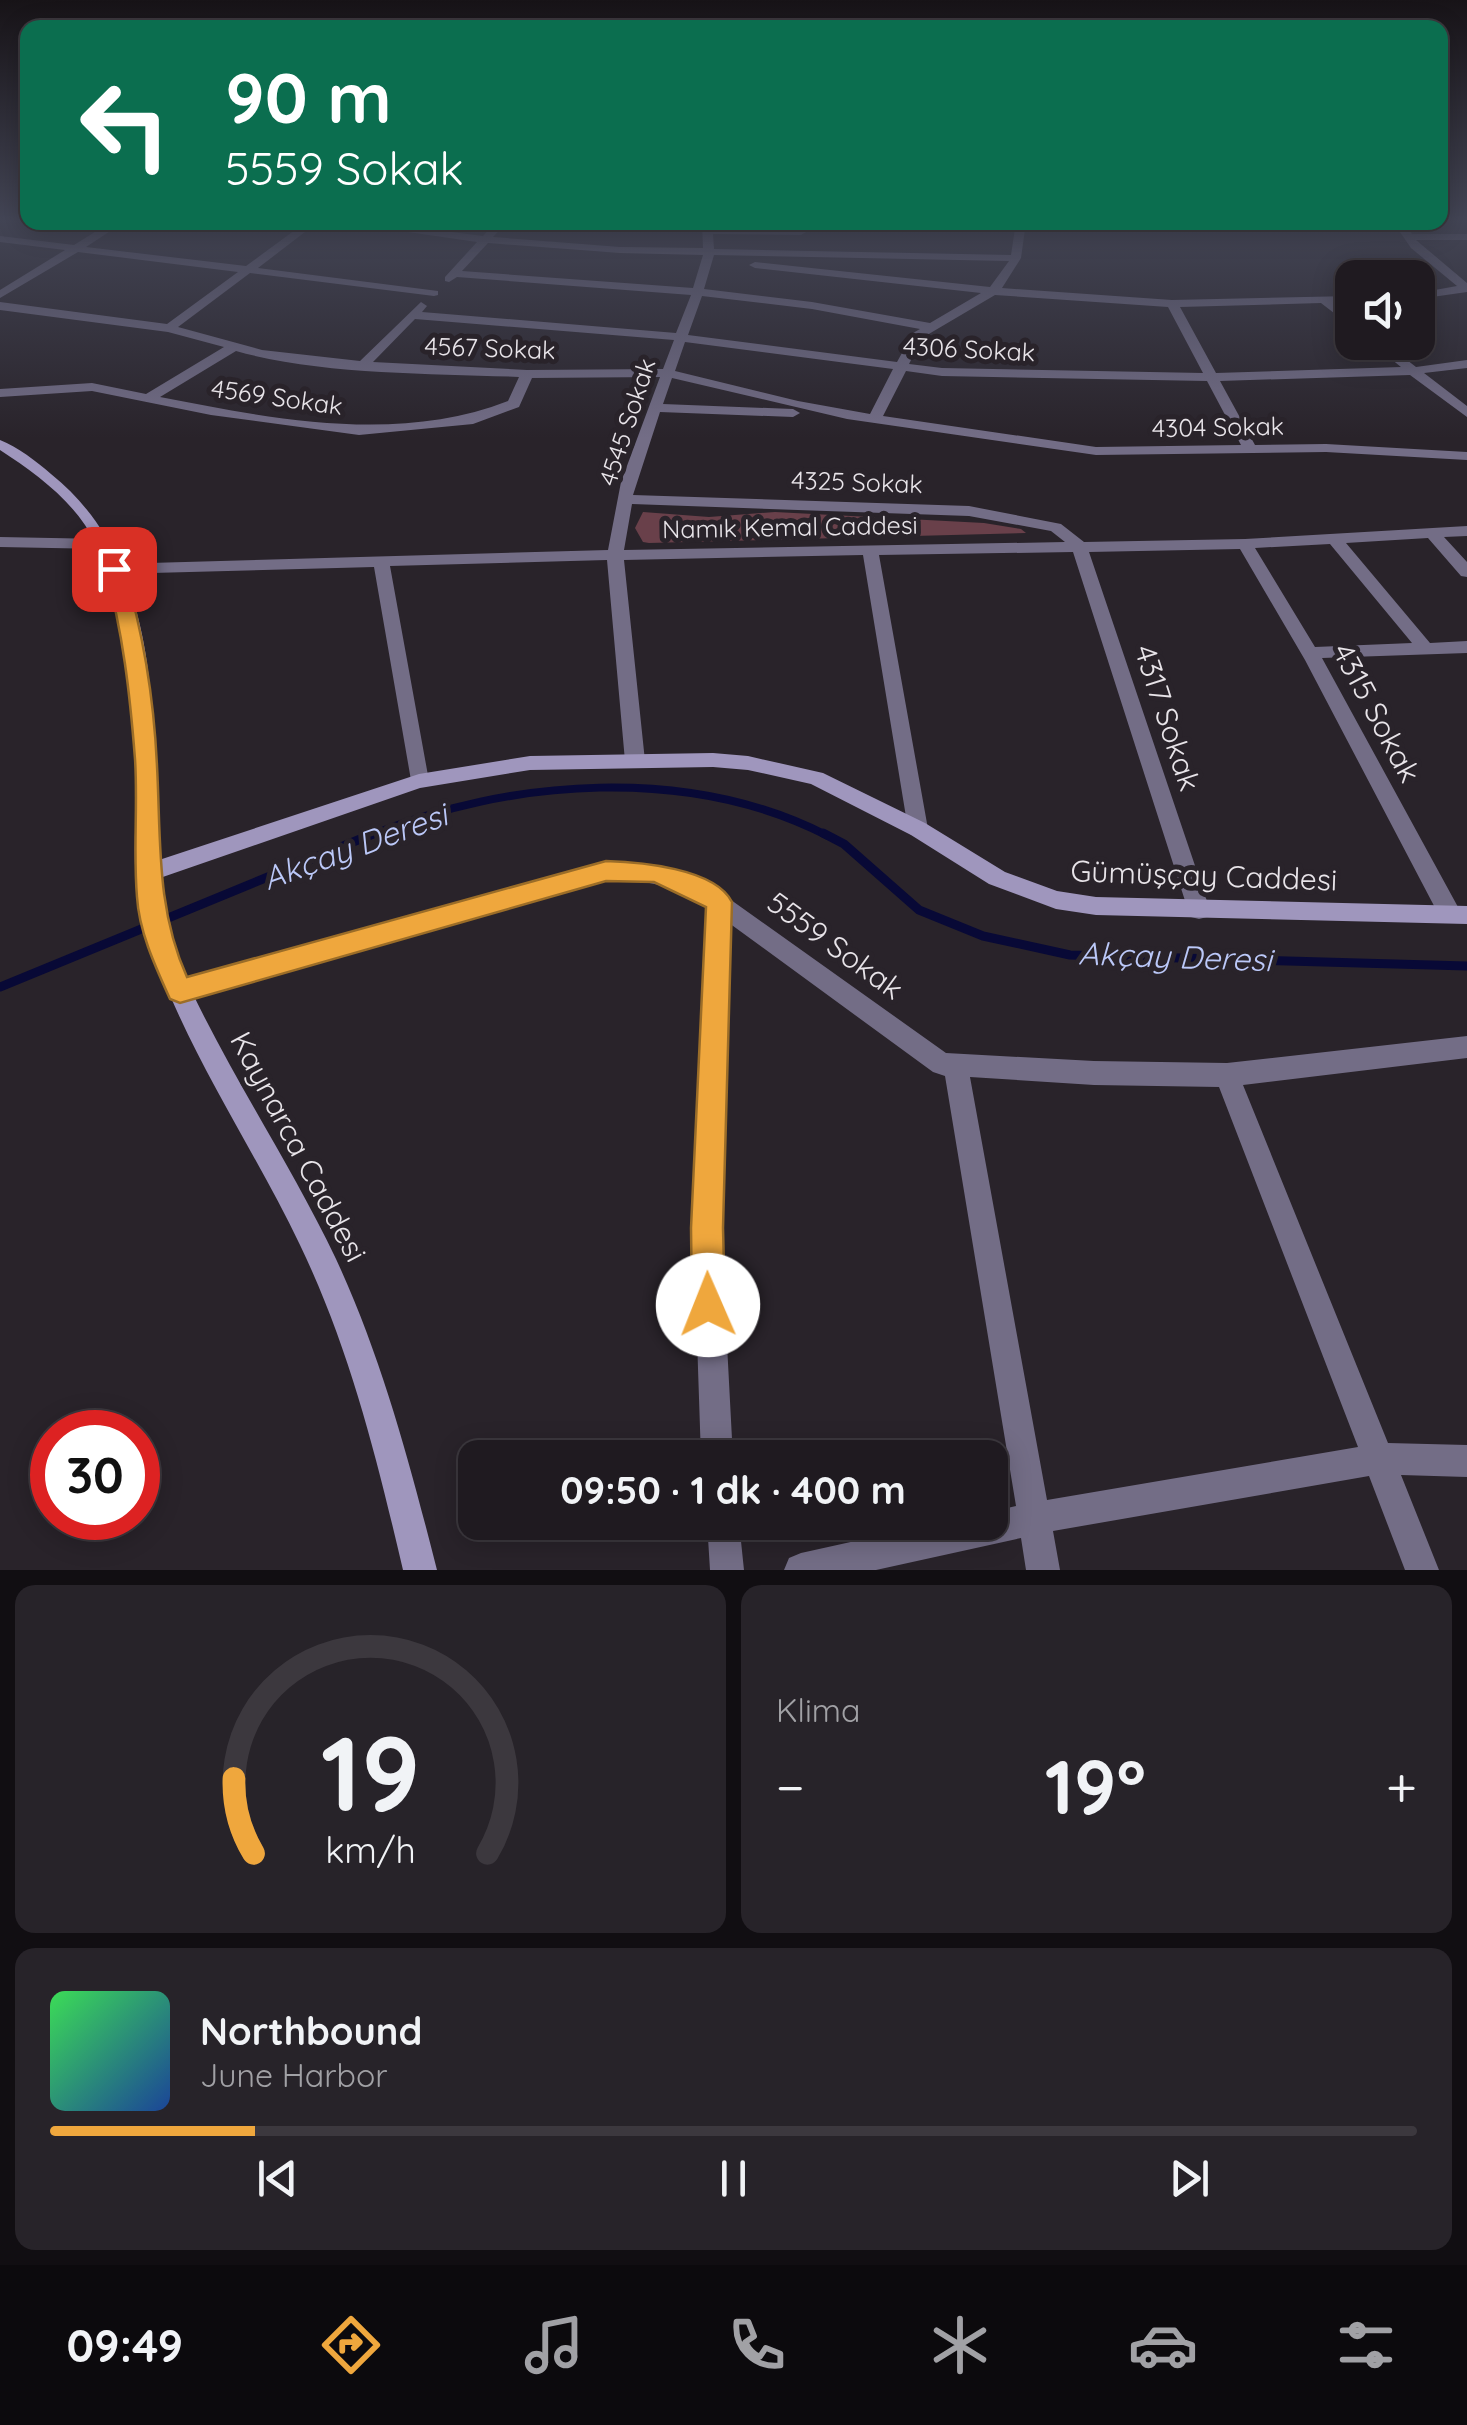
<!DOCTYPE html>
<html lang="tr">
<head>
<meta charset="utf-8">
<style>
	body { margin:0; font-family:Quicksand,sans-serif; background:#272329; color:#f1f3f6; height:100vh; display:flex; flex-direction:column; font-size:38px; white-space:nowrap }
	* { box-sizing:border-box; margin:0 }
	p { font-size:32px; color:#a1a1a5 }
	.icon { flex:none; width:55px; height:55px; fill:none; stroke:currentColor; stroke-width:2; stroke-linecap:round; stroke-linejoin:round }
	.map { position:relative; height:1570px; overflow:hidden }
	.panel { display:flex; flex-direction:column; gap:15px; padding:15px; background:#110e12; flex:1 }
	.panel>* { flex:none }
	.top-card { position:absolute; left:20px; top:20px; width:1428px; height:210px; border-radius:20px; box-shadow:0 5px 25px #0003,0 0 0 2px #3c383e; background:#0b6e4f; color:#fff; overflow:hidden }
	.controls { position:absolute; left:1335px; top:260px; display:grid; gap:20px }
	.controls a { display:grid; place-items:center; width:100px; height:100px; border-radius:20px; background:#1f1a20; box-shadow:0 5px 25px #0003,0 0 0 2px #3c383e; font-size:50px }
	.speed { position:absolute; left:30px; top:1410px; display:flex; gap:20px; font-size:50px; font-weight:700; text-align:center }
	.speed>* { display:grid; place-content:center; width:130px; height:130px; border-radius:50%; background:#1f1a20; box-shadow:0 5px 25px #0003,0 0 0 2px #3c383e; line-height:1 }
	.speed .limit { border:15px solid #d22; background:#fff; color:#111 }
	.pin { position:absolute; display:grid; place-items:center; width:85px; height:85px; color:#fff; margin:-42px; border-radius:20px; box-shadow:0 5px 15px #0006 }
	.me { position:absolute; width:110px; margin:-55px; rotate:359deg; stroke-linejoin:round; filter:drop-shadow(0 0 8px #0008) }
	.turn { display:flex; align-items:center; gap:35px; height:210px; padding:0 40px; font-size:45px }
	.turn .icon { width:130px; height:130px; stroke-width:2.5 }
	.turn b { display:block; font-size:70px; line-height:85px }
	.big { font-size:75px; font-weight:700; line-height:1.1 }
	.panel .card { flex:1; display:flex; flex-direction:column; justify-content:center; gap:15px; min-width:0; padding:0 35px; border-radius:20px; background:#272329 }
	.panel .dial { align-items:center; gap:0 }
	.dial svg { height:260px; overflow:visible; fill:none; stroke:#3c383e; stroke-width:7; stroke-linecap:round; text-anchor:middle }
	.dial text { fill:#f1f3f6; stroke:none }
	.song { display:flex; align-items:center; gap:30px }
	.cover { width:120px; height:120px; border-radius:15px; background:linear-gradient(135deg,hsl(130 70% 55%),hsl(220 70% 35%)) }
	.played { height:10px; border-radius:5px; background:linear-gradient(90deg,#efa73d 15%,#3c383e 15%) }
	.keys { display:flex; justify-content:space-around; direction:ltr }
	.heat { display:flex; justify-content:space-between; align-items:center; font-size:55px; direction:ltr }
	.panel .tiles { flex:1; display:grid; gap:15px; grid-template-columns:1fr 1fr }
	.card:last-child { grid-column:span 2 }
	.trip { position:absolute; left:458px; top:1440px; width:550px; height:100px; border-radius:20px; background:#1f1a20; box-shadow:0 5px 25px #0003,0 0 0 2px #3c383e; font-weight:700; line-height:100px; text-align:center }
	.tab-bar { display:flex; height:160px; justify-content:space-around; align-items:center; background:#0c0a0d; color:#a1a1a5 }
	.tab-bar .icon { width:70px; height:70px }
	.tab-bar .selected { color:#efa73d }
	.tab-bar b { font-size:45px; color:#f1f3f6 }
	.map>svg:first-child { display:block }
</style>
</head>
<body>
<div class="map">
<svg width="1467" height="1570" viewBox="0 0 1467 1570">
	<rect width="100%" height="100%" fill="#29232a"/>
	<!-- green -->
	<path fill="#69404a" d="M643,512L709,517L775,512L984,523L1021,529L1026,533L649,543L643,542L635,528Z"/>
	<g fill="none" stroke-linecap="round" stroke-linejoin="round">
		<!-- stream-far1 -->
		<path stroke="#080936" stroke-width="8" d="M369,836C510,778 690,765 828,836"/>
		<!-- stream -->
		<path stroke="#080936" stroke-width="9" d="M823,833L844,844L919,910L983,936L1070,955L1467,966
			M0,987L375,833"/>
		<!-- street -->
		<path fill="#736d86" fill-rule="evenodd" d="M111,222H124L86,247L246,266L306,222H318L258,268L438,291V295L434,296L250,273L178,327L262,350L360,361L421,302L427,306L422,312L676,333L691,295L457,277L449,282L445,281V277L477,242L339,222H372L483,236L496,222H507L493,237L620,247L703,248L702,222H712L713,228L801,229L806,232L801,235L713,234L714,249L1011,255L1016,222H1026L1021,258L1002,288L1172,300L1352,296V302L1335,303L1352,317V327L1321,303L1180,307L1216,373L1401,367L1370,342H1384L1416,367L1467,360V368L1424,373L1467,406V417L1410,375L1220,381L1255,445L1326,444L1467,452V460L1326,452L1096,455L847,419L672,378L663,404L793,409L800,413L793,417L660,412L633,495L969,506L1061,524L1084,542L1245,539L1467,526V536L1444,537L1467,562V577L1461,576L1428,538L1346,543L1430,643L1467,641V653L1322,658L1458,907L1461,914L1458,921L1450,923L1442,921L1305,660L1240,549L1089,552L1210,910L1207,917L1199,919L1191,917L1188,910L1073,552L879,555L928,829L925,835H911L908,829L863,555L624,560L645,761L635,768L625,761L607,560L390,566L429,781L426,786H412L374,567L114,574L106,569L114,564L608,550L621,482L660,377L532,378L519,407L473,424L359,435L211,415L92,391L0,397V389L92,383L146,394L224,347L168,332L0,310V302L167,324L238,272L78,252L0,298V290L65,250L0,242V236L74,245ZM488,243L620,253L703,255L693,288L462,271ZM714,255L1009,261L990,287L755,262L749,265L755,268L981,293L930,323L812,302L704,289ZM995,295L1168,307L1203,373L942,368L909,364L922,338ZM702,296L812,309L920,329L913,333L897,362L688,335ZM415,319L674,340L663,369L527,370L373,362ZM685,342L893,369L870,414L798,401L675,371ZM236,351C321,375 430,373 519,377L508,401C398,444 273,419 160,397ZM906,371L942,376L1207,381L1241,445L1096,447L883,416ZM632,504L969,516L1051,531L1065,542L624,550ZM1330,544L1412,643L1315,647L1255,548Z
			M1393,222H1404L1412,234H1467V240H1416L1467,283V292L1418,299V293L1457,286L1411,248Z
			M0,537L103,539L111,544L103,549L0,547Z
			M606,862L656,865L710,885L946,1053L1094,1061L1227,1063L1467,1036V1058L1243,1085L1388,1443L1467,1445V1477L1401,1475L1439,1570H1405L1369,1476L1053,1531L1060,1570H1026L1021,1538L876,1570H784L789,1558L801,1553L941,1522H990V1512L1016,1506L945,1076L933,1072L729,923L722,1249L733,1458H701L694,1249L708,907C677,885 643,879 606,880L180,1001L172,998L168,991L172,984L180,981ZM970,1077L1094,1085L1219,1087L1358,1447L1047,1500Z
			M707,1522H739L744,1570H710Z"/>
		<!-- secondary -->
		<path fill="#9f96bd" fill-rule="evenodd" d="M0,440C18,447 36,461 51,474C166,566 153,729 156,861L419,774L530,756L713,753L748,756L823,773L925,823L1005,872L1057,891L1096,897L1467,906V924L1096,915L1056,909L989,884L911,835L811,784L748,770L713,767L530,770L420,788L157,879L175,950L191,990C235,1082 292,1167 336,1259C382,1358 410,1464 437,1570H403C377,1459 350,1349 300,1245C247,1134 172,1032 141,911C131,872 136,830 136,790C136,703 134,600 85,525C64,494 31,470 0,450Z"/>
	</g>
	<!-- sky -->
	<linearGradient id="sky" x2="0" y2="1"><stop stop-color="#171317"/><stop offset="0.5" stop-color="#434555"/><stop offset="1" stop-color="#434555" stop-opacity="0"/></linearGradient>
	<rect width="1467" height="438" fill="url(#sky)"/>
	<!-- route -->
	<path fill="#efa73d" stroke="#9b6d28" stroke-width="2.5" d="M114,564L124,569C143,632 154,700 157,766C161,839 156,909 187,977L606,861C639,862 715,868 732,902L723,1228L725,1305L720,1316L708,1321L697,1316L692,1305L691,1228L706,907L654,882L606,881L180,1003L170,999C156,968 139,932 137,897C133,851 138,805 135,759C130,695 123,631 105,569Z"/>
	<g text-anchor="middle" stroke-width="10" stroke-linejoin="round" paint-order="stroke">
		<!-- far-street labels -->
		<g font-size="25" fill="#e8e4e9" stroke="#29232a">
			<text transform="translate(490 348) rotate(2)" y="9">4567 Sokak</text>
			<text transform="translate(969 349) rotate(3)" y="9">4306 Sokak</text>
			<text transform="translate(277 397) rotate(8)" y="9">4569 Sokak</text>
			<text transform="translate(627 422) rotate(-72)" y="9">4545 Sokak</text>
			<text transform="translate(1218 427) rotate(-1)" y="9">4304 Sokak</text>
			<text transform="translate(857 482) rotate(2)" y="9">4325 Sokak</text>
			<text transform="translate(790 527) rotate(-1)" y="9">Namık Kemal Caddesi</text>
		</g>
		<!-- street labels -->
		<g font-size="30" fill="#e8e4e9" stroke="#29232a">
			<text transform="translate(1376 713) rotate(62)" y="10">4315 Sokak</text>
			<text transform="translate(1167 718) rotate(72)" y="10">4317 Sokak</text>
			<text transform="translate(1204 876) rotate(2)" y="10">Gümüşçay Caddesi</text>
			<text transform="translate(835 946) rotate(36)" y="10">5559 Sokak</text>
			<text transform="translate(298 1147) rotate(62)" y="10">Kaynarca Caddesi</text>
		</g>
		<!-- water labels -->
		<g font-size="32" font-style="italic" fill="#bbc8f8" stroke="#29232a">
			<text transform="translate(355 847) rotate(-20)" y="11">Akçay Deresi</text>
			<text transform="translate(1175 957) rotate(2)" y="11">Akçay Deresi</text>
		</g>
	</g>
</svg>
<div class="controls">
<a><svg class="icon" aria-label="sound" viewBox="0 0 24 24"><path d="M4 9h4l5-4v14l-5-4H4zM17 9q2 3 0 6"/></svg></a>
</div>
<div class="speed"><div class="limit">30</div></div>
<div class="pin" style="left:114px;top:569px;background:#d93025"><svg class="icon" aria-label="arrive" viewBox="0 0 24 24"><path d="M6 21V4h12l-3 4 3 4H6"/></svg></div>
<svg class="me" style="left:708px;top:1305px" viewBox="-20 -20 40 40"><circle r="19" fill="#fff"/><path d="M0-13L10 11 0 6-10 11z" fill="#efa73d"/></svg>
<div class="trip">09:50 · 1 dk · 400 m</div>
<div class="top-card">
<div class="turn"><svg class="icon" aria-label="left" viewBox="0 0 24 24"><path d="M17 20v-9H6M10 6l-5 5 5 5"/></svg><div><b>90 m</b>5559 Sokak</div></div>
</div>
</div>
<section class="panel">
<div class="tiles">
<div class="card dial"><svg viewBox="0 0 100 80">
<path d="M14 69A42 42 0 1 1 86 69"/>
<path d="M14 69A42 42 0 0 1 8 46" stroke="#efa73d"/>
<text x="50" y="56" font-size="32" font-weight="700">19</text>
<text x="50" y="72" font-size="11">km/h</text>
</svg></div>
<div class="card"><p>Klima</p>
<div class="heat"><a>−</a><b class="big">19°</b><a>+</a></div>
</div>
<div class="card">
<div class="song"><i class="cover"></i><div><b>Northbound</b><p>June Harbor</p></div></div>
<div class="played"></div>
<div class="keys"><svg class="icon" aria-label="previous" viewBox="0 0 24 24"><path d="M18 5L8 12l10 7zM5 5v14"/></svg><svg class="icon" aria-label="pause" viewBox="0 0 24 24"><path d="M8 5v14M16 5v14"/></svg><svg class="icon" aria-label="next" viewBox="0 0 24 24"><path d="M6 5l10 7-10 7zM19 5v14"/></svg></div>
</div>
</div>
</section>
<nav class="tab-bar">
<b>09:49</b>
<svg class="icon selected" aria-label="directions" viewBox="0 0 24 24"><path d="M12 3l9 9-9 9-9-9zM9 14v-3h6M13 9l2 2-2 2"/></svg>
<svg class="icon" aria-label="music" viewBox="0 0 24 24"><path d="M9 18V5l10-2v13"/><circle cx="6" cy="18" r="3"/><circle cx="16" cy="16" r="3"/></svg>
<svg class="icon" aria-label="phone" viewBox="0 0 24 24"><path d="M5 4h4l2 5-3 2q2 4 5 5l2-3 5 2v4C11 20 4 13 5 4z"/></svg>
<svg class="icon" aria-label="climate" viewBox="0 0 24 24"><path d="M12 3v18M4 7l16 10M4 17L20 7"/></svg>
<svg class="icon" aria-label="car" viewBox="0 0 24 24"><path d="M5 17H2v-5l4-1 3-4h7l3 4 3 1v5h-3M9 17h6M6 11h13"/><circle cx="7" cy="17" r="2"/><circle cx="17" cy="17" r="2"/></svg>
<svg class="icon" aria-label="filters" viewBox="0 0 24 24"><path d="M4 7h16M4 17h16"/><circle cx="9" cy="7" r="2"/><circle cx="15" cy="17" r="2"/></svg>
</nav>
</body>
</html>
